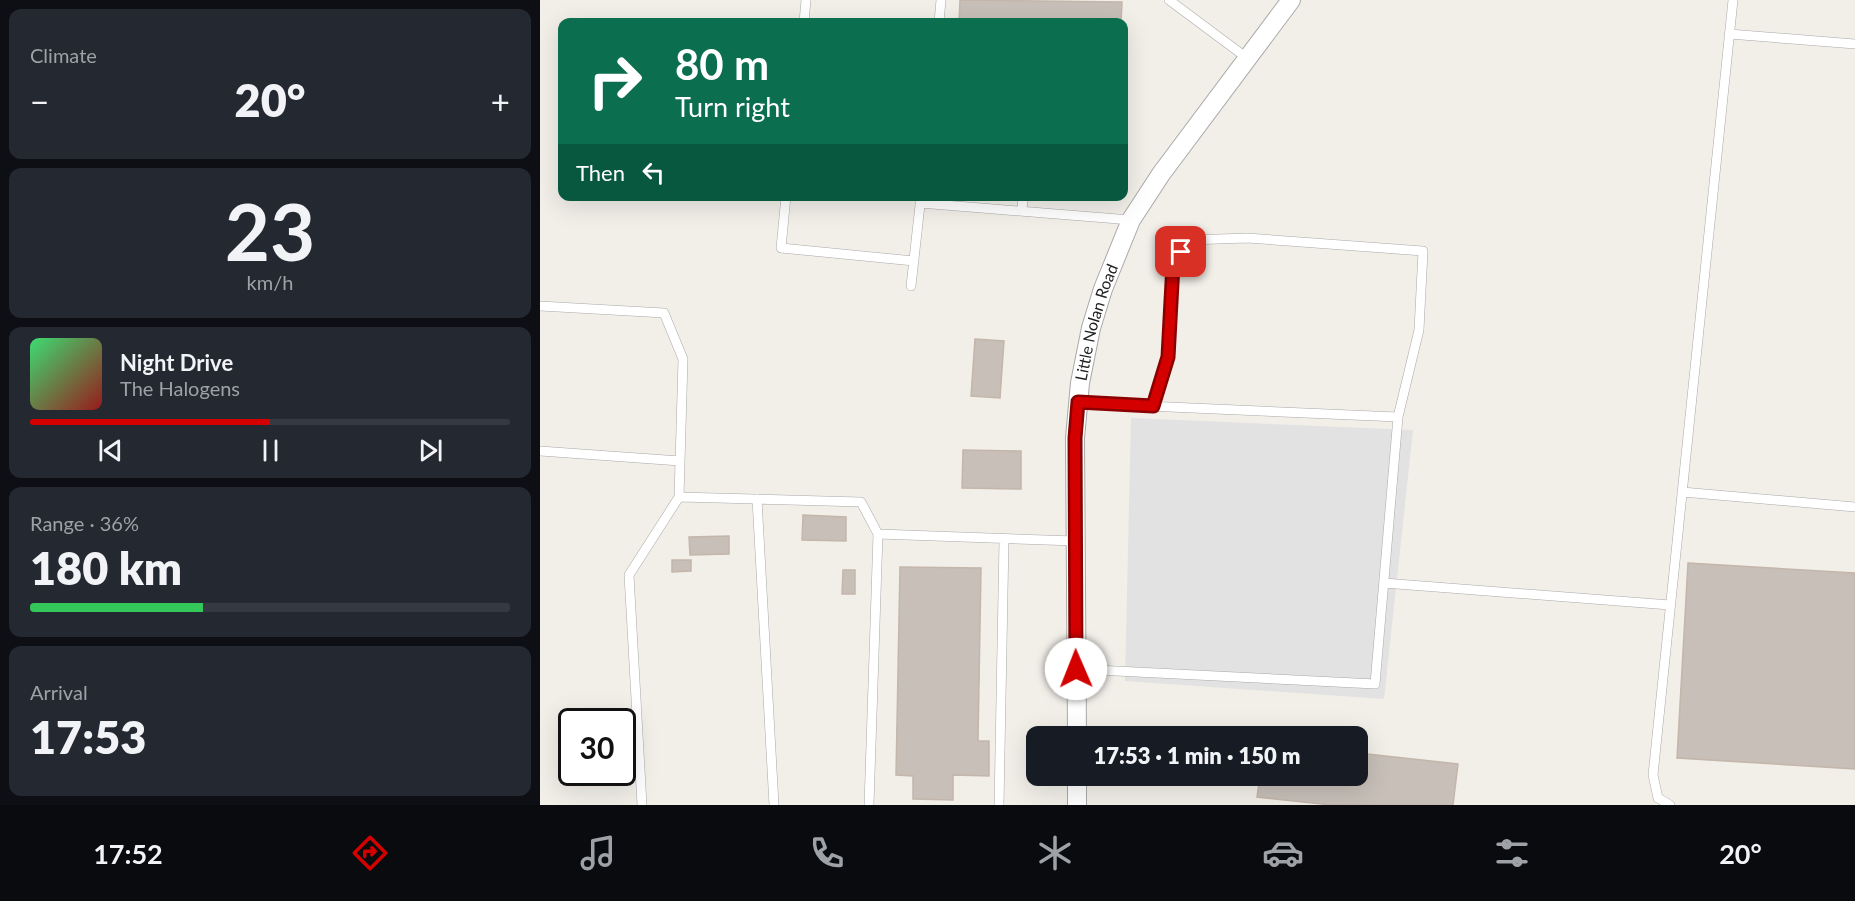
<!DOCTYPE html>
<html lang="en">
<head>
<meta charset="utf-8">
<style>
	body { margin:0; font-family:Lato,sans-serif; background:#242831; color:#f1f3f6; height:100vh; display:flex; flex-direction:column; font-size:22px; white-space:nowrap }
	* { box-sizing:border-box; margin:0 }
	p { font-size:20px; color:#9ea1a6 }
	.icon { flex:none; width:33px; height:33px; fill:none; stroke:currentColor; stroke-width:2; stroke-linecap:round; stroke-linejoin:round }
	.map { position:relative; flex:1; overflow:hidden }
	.sheet { display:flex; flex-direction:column; gap:9px; padding:9px; background:#0d0f14; width:540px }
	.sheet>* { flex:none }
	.banner { position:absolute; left:18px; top:18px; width:570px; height:183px; border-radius:12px; box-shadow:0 6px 24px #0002; background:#0b6e4f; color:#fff; overflow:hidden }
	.speed { position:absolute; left:18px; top:708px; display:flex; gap:12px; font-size:30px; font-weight:700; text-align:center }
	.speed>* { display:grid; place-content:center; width:78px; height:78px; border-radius:50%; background:#171b24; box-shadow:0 6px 24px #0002; line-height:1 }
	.speed .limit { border:3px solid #111; border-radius:9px; background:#fff; color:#111 }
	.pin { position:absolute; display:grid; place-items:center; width:51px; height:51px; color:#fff; margin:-26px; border-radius:12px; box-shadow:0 3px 9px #0006 }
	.me { position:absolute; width:66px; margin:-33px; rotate:359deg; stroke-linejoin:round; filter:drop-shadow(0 0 4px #0008) }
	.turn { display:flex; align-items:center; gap:21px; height:126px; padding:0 18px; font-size:27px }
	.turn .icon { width:78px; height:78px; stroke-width:2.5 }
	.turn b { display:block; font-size:42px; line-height:51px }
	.then { display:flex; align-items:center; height:57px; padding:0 18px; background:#0003; gap:12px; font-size:22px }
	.big { font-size:45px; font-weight:800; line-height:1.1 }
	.sheet .tile { flex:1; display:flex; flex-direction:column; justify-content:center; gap:9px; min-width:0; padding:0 21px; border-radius:12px; background:#242831 }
	.sheet .dial { align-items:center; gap:0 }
	.dial b { font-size:78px; line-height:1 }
	.song { display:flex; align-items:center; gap:18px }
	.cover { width:72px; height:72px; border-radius:9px; background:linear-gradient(135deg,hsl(140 70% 55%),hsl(0 70% 35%)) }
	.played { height:6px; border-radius:3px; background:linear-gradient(90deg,#d40000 50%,#363941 50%) }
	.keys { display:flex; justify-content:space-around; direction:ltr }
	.heat { display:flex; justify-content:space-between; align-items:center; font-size:33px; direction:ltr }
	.charge { height:9px; border-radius:4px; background:linear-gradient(90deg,#34c759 36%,#363941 0) }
	.trip { position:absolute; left:486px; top:726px; width:342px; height:60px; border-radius:12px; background:#171b24; box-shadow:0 6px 24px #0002; font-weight:800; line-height:60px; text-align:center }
	.tab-bar { display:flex; height:96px; justify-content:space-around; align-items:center; background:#090b0e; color:#9ea1a6 }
	.tab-bar .icon { width:42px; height:42px }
	.tab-bar .active { color:#d40000 }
	.tab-bar b { font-size:27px; color:#f1f3f6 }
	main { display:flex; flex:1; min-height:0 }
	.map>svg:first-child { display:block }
</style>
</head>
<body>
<main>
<section class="sheet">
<div class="tile"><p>Climate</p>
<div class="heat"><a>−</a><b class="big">20°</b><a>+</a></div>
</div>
<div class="tile dial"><b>23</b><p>km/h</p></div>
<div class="tile">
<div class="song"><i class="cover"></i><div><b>Night Drive</b><p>The Halogens</p></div></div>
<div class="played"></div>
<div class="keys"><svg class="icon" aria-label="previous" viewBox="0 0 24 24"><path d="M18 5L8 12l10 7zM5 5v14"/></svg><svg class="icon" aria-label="pause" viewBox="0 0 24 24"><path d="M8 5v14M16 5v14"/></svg><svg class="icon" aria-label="next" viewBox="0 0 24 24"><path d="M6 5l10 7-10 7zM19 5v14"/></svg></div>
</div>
<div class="tile"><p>Range · 36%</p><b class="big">180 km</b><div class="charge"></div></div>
<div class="tile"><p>Arrival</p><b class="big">17:53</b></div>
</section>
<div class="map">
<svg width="1315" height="805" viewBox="0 0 1315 805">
	<rect width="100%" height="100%" fill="#f2efe9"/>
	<!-- parking -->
	<path fill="#e2e2e2" d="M591,418L873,430L844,699L585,681Z"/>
	<!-- building -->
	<path fill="#c7bfb8" stroke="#c4b6ab" stroke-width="1.5" d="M420,0L582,2L581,22H419Z
		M435,339L464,341L460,398L431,396Z
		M423,450L481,451V489L422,488Z
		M263,515L306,517V541L262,540Z
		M189,536V554L150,555L149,537Z
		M132,560H151V571L132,572Z
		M1148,563L1315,573V769L1137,758Z
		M360,567L441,568L438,741H449V776L413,775V800L373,799V776L356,775Z
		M303,570H315V594H302Z
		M818,753L918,764L913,805H791L717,797L720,776H818Z"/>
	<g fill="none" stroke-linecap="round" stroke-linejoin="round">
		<defs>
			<path id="service" d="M629,0L707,58
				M264,22L266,0
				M399,22L401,0
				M1189,34L1315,44
				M246,196L241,248L374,261
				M380,203L591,220
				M482,211L483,196
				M371,286L381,196
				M0,306L124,313L143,359L139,497L321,502L338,534
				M538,403L858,417
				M0,451L140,461
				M1142,492L1315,507
				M217,499L234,805
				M844,583L1130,605
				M536,669L835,684L858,417L879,330L883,251L707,238L650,240L633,264L628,356L613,407
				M102,805L89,575L139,497
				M329,805L338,534L535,541
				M459,805L464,540
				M1130,805L1118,798L1113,775L1193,0"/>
			<g id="minor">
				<path id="s1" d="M537,736L535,438L540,383L551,328L563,289L591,220L621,174L751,0"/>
				<path d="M537,776V805"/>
			</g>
		</defs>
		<!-- service casing -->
		<use href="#service" stroke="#a9a9a9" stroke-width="10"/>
		<!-- minor casing -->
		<use href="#minor" stroke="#a9a9a9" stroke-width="20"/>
		<!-- service -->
		<use href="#service" stroke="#fff" stroke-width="9"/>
		<!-- minor -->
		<use href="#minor" stroke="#fff" stroke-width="18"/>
	</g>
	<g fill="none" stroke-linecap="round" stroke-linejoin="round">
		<defs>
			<path id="route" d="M536,669L535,438L538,402L613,406L628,357L633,264L641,252"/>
		</defs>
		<!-- route casing -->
		<use href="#route" stroke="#8a0000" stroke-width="15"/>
		<!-- route -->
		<use href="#route" stroke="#d40000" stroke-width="10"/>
	</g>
	<g text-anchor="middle" stroke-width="5" stroke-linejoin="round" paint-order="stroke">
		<!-- street labels -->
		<g font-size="16" fill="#222" stroke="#fff">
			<text dy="6" stroke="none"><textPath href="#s1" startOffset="416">Little Nolan Road</textPath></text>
		</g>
	</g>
</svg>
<div class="speed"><div class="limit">30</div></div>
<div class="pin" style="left:641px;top:252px;background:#d93025"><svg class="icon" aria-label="arrive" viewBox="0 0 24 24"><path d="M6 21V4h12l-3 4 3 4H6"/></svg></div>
<svg class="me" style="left:536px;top:669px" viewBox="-20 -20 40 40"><circle r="19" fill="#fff"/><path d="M0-13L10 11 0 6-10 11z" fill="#d40000"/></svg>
<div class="trip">17:53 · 1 min · 150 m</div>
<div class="banner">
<div class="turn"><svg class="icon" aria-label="right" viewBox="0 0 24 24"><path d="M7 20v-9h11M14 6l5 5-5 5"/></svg><div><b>80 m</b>Turn right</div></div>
<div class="then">Then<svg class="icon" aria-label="left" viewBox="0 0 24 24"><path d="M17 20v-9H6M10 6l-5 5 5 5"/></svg></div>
</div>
</div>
</main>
<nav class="tab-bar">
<b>17:52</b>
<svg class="icon active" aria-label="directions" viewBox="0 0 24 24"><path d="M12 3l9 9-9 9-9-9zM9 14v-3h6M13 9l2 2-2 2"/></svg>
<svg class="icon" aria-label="music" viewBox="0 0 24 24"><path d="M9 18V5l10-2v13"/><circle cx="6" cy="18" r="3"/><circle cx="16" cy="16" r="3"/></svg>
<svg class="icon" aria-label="phone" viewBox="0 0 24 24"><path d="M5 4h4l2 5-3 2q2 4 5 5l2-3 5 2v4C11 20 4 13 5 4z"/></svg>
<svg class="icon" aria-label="climate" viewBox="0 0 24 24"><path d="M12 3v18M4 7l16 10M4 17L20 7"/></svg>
<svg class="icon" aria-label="car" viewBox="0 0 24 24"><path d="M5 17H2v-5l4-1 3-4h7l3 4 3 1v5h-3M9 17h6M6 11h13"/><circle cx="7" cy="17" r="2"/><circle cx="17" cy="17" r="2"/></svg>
<svg class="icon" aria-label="filters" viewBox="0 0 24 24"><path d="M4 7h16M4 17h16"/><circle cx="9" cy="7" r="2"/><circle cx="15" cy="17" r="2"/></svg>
<b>20°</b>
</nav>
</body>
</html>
